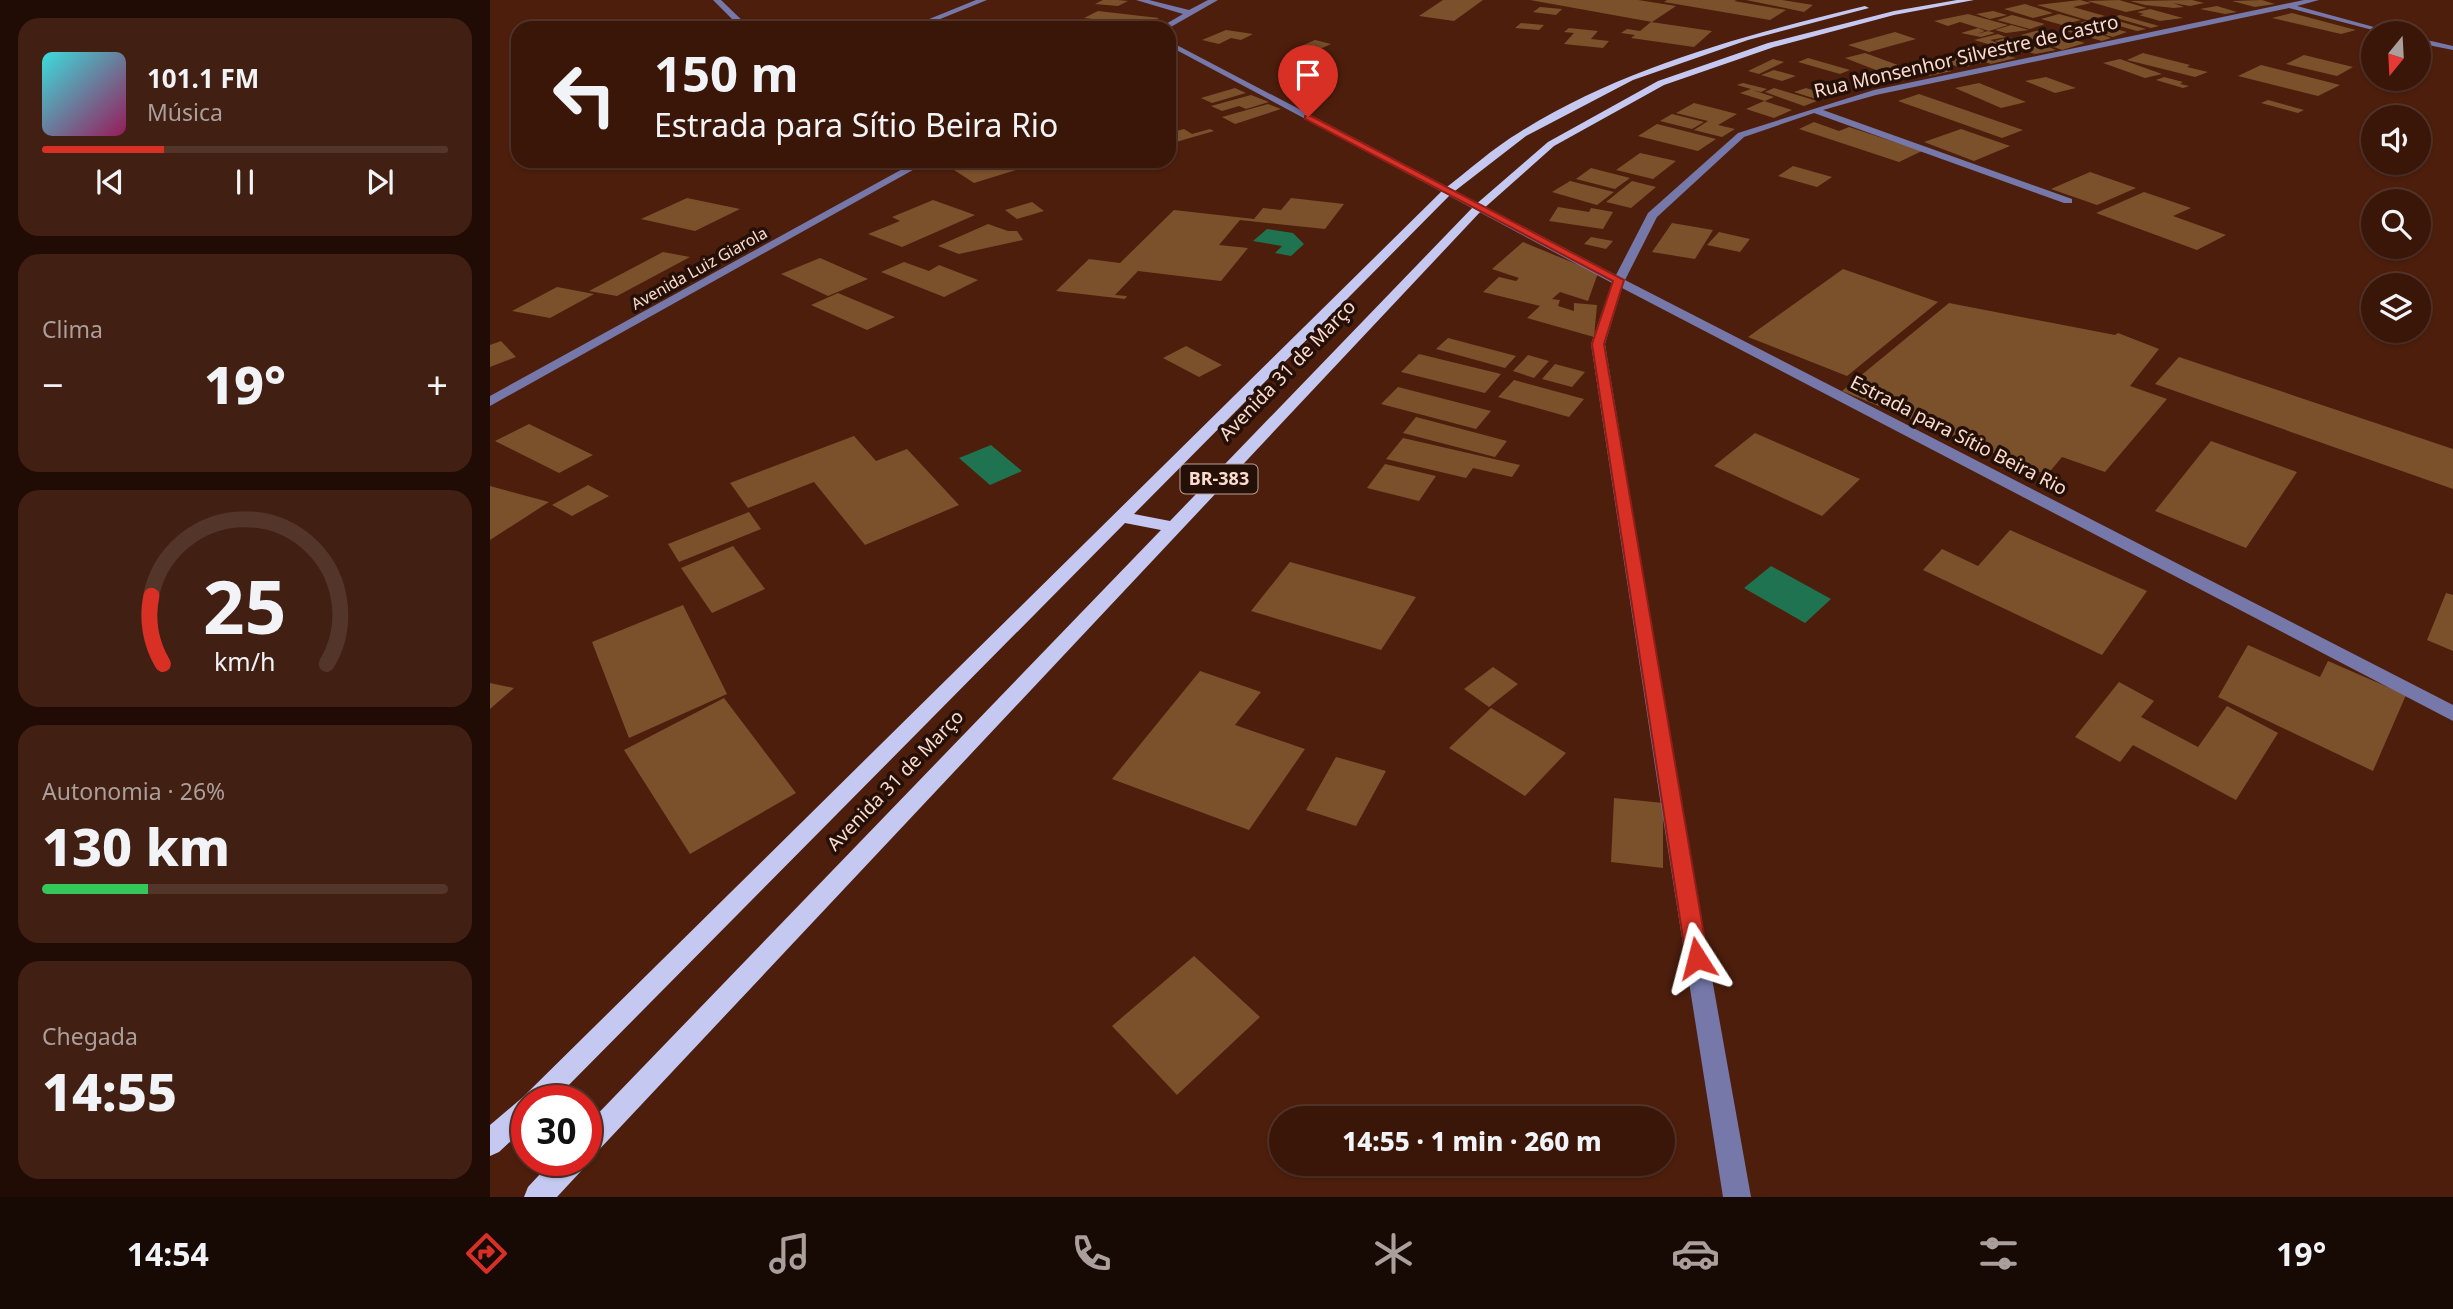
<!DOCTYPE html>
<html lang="pt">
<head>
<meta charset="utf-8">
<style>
	body { margin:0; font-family:"Noto Sans",sans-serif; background:#411f12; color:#f1f3f6; height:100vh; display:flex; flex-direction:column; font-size:26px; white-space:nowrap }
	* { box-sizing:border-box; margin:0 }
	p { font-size:23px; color:#ab9f9c }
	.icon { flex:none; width:38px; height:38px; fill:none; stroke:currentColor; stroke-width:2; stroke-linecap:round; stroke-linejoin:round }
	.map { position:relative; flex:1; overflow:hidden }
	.drawer { display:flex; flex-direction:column; gap:18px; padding:18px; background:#200c05; width:490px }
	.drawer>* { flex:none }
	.guide { position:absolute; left:21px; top:21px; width:665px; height:147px; border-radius:21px; box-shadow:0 2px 5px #0004,0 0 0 2px #54352a; background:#3a1609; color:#f1f3f6; overflow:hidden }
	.needle { width:46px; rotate:198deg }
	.fabs { position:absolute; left:1871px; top:21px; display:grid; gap:14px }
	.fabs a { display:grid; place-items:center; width:70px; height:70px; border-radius:50%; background:#3a1609; box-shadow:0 2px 5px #0004,0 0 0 2px #54352a; font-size:35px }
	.speed { position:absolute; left:21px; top:1085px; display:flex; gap:14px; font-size:35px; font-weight:700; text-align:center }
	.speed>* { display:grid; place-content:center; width:91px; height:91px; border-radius:50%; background:#3a1609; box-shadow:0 2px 5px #0004,0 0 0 2px #54352a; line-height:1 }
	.speed .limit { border:10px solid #d22; background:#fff; color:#111 }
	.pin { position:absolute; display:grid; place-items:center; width:60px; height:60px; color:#fff; margin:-72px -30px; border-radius:50% 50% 50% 0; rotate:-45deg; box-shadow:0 0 7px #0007 }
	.pin .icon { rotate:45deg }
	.me { position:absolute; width:77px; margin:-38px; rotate:351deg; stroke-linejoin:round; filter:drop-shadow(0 0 5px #0008) }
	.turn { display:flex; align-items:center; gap:24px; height:147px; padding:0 28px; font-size:32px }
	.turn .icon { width:91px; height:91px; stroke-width:2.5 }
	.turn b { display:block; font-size:49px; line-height:60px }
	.big { font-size:52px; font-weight:800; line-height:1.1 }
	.drawer .widget { flex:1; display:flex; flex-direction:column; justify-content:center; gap:10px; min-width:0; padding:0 24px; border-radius:21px; background:#411f12 }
	.drawer .dial { align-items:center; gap:0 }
	.dial svg { height:182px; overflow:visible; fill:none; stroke:#54352a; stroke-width:7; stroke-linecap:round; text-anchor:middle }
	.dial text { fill:#f1f3f6; stroke:none }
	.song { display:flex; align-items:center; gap:21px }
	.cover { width:84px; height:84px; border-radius:10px; background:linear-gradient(135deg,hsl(180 70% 55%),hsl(330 70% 35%)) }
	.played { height:7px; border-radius:4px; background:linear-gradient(90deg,#d93025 30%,#54352a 30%) }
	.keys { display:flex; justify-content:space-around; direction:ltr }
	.heat { display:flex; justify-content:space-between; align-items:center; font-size:38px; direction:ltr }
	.charge { height:10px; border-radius:5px; background:linear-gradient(90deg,#34c759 26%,#54352a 0) }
	.trip { position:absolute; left:779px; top:1106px; width:406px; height:70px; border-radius:35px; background:#3a1609; box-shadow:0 2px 5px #0004,0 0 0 2px #54352a; font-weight:800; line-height:70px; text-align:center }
	.menu { display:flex; height:112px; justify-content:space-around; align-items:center; background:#170904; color:#ab9f9c }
	.menu .icon { width:49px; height:49px }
	.menu .on { color:#d93025 }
	.menu b { font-size:32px; color:#f1f3f6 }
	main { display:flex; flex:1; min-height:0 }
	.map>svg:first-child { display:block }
</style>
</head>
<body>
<main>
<section class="drawer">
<div class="widget">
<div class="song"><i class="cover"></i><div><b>101.1 FM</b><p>Música</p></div></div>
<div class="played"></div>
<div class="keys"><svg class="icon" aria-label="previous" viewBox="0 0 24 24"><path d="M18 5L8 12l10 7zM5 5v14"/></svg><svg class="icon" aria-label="pause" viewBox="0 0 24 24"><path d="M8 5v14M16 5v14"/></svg><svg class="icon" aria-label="next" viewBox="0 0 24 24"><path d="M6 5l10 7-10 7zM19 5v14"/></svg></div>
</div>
<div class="widget"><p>Clima</p>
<div class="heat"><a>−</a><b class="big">19°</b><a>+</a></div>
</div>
<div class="widget dial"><svg viewBox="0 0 100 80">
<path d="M14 69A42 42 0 1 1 86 69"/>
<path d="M14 69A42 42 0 0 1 9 39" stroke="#d93025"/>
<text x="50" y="56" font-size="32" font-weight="700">25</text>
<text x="50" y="72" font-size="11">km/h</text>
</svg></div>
<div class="widget"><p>Autonomia · 26%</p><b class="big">130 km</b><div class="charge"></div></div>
<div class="widget"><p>Chegada</p><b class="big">14:55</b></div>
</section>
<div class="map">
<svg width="1963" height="1197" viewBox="0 0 1963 1197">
	<rect width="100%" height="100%" fill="#4d1e0c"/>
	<!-- water -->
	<path fill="#207350" d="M777,229L803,233L814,244L801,256L785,253L792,246L763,241Z
		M501,445L532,471L500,485L469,458Z
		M1281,566L1341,599L1315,623L1254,588Z"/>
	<!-- building -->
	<path fill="#7b512c" d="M613,0H628L638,1L628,6L605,4Z
		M953,0H993L964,21L929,16Z
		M1040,0H1148L1186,6L1162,22Z
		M1177,0H1247L1244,1L1296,10L1280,20L1174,2Z
		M1256,0H1292L1323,5L1314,12Z
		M1590,0L1601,3L1583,7L1615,16L1597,20L1547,5Z
		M1629,0L1657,8L1636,12L1597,1Z
		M1702,0L1714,3L1700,6L1683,3L1694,7L1684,8L1655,5L1640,1Z
		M1772,0L1785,4L1765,7L1742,1Z
		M1535,4L1563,13L1543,18L1514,9Z
		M1727,6L1747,12L1735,14L1710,9Z
		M1050,7L1072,9L1066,15L1043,12Z
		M1660,9L1693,18L1670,21L1649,15L1654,14L1647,12Z
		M608,11L669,18L656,25L594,18Z
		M1503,11L1517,15L1500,19L1486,14Z
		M1802,13L1847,25L1866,30L1851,34L1782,18Z
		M1478,14L1507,22L1518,25L1499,31L1470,22L1458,26L1444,21Z
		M1569,14L1591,20L1572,25L1551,19Z
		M1522,15L1555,24L1540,29L1507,20Z
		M1630,15L1669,26L1661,28L1623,17Z
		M1596,21L1637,32L1623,37L1604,32L1621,38L1612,41L1576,31L1587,28L1581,26Z
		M1628,21L1656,29L1647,31L1619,23Z
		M617,22L653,26V28H605Z
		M1161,22L1222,31L1204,47L1141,38L1145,35L1131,33L1137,29L1150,31Z
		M1031,23L1054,25L1049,30L1025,28Z
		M1521,25L1539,30L1516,33L1505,30Z
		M1079,28L1108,31L1101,39L1119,41L1113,48L1074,44L1084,33L1074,32Z
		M1488,28L1495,31L1487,34L1498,31L1505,33L1491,37L1471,33Z
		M736,30L763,34L751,40L741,38L729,44L712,40Z
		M1550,30L1595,43L1572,50L1531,35Z
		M1405,32L1426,39L1379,52L1358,45Z
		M1508,34L1516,37L1500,40L1512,45L1505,46L1484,40Z
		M1519,37L1543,46L1529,49L1505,41Z
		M825,40L841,44L828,50L811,46Z
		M1553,45L1566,50L1545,54L1532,50Z
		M1486,46L1502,52L1526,58L1501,64L1481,57L1489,55L1464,51Z
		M1375,53L1427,72L1413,76L1393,68L1386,70L1355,58Z
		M1653,53L1700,65L1697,67L1718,72L1705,77L1637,60Z
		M1471,55L1492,63L1471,68L1450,60Z
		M1814,55L1863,67L1847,76L1796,64Z
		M1318,58L1360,70L1350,74L1308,62Z
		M1283,59L1294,62L1269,74L1258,71Z
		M1630,59L1672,74L1655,78L1613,63Z
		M1435,60L1462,71L1439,76L1412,65Z
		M1771,65L1850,85L1828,96L1748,76Z
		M1284,70L1306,76L1292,81L1271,75Z
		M1393,70L1414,78L1400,81L1379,73Z
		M1556,77L1586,88L1565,93L1535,81Z
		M1674,77L1693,82L1690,84L1699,86L1693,88L1666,80Z
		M1253,83L1277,89L1271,92L1262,90L1284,97L1275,101L1250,93L1261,89L1247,85Z
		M1489,83L1536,102L1511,108L1465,88Z
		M745,88L756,93L722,103L711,98Z
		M1284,88L1327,101L1314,106L1275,92Z
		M1316,88L1341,96L1329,100L1304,92Z
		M1429,94L1533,130L1512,138L1408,101Z
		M761,95L779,102L756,109L749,106L732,111L721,106Z
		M1778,100L1814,110L1808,113L1771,103Z
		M1274,101L1302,110L1284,118L1256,109Z
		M1204,103L1247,114L1228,125L1245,129L1232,137L1204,130L1218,121L1186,113Z
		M778,104L791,109L745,124L732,117Z
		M1182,114L1214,122L1202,129L1170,121Z
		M1324,122L1349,131L1359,127L1432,151L1409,162L1309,129Z
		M1167,124L1226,139L1208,151L1148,136Z
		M694,129L702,134L720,129L724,131L679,144V133Z
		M1471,129L1520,146L1484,161L1434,142Z
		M1150,153L1186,161L1163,179L1126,170Z
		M486,161H511L526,170L484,183L461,168Z
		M1303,166L1342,177L1327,187L1288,176Z
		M1101,168L1140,178L1125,189L1086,179Z
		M1600,172L1646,188L1607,205L1561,189Z
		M1080,181L1124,192L1107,205L1062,192Z
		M1142,181L1166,187L1141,208L1116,202Z
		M1654,192L1701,208L1683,216L1736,235L1707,250L1606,213Z
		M197,198L250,209L205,231L151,219Z
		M801,198L854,204L835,229L750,220L729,245L758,248L731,281L648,271L625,295L637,296L635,299L566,291L599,259L630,263L684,210L764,219L773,208L791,210Z
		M443,200L485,215L412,247L378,234L410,221L402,217Z
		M542,202L554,211L527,219L515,210Z
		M1068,207L1099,212L1101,208L1123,212L1113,229L1059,221Z
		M1182,223L1223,230L1205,259L1162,252Z
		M498,224L518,231H527L533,240L469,254L448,246Z
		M1229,232L1260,239L1250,252L1217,245Z
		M1101,237L1123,241L1116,249L1094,244Z
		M1033,242L1108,273L1098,301L1070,292L1062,299L1070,300L1068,306L1084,311V303L1107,305L1104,337L1037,318L1050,306L993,292L1009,277L1026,281L1029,278L1002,269Z
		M173,252L200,257L127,296L99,291Z
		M330,258L378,279L338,296L291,274Z
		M414,262L439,271L449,265L488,280L454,297L391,272Z
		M1353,269L1448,302L1357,376L1258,337Z
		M67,287L104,294L60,318L22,311Z
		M348,293L405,317L377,330L321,305Z
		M1459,303L1625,335L1628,333L1669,349L1640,386L1677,399L1615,472L1572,457L1557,475L1352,391Z
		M958,338L1026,356L1015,368L946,349Z
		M11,341L26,357L0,367V345Z
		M696,346L732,365L709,377L673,358Z
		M929,354L1011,374L995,393L911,372Z
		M1038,355L1059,361L1044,378L1023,371Z
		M1689,357L1963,449V489L1665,384Z
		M1065,364L1095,372L1082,387L1052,379Z
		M1024,380L1094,399L1079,417L1008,397Z
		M908,387L1001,411L986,429L891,404Z
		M926,417L1017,441L1005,457L913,433Z
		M39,424L103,455L69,473L5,441Z
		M1265,433L1370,479L1332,516L1224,466Z
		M364,436L386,461L417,449L469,505L375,545L324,482L258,508L240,483Z
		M913,438L1030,465L1022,477L983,468L976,478L896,459Z
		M1721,441L1807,472L1756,548L1665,511Z
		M895,464L946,476L929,501L877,488Z
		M98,485L119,496L82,516L62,505Z
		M0,486L59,502L0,540Z
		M259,512L271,529L189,562L178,544Z
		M1520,530L1657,591L1612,655L1433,570L1452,549L1488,566Z
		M243,546L275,589L222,613L191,568Z
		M800,562L926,597L891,650L761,611Z
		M1956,593L1963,595V651L1937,640Z
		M193,605L237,694L139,738L102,642Z
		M1758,645L1830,677L1838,661L1916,695L1883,771L1728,697Z
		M1003,667L1028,684L999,707L974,689Z
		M710,671L771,692L745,725L815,749L759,830L622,779Z
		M1629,682L1664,701L1651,717L1708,747L1737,706L1788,733L1746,800L1643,745L1630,762L1585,737Z
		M0,683L24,688L0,709Z
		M234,698L306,793L200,854L134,750Z
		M1001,708L1076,753L1035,796L959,748Z
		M846,757L896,771L866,826L816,810Z
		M1124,798L1173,803V868L1121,862Z
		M704,956L770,1017L687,1095L622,1026Z"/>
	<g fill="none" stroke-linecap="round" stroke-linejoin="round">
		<!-- minor -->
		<path fill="#7578a8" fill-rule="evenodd" d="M223,0H231L260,28H251Z
			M486,0H497L428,28H417Z
			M646,0H659L699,10L718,0H728L679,28H669L693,14Z
			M1814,0H1829L1807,6L1906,33H1894L1799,8L1386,95L1333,110L1582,199V203H1574L1324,113L1254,137L1167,217L1135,280L1963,705V721L1132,288L1115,344L1190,799L1261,1197H1233L1170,799L1101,344L1122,283L679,46V41L1126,275L1158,213L1248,133L1384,90Z
			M1928,38L1963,46V50L1928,43Z
			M427,161H439L0,406V396Z"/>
		<!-- major -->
		<path fill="#c5c9f1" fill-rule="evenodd" d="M1467,0H1484L1404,15L1284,47L1174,85L1064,146L992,210L105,1154L96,1158V1126L671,530L635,523L63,1101H37V1126L9,1152L0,1156V1125L33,1097L953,190C978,171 1003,148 1030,132C1136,66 1256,35 1375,6L1379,8L1258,40L1143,80L1036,136L961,194L644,514L680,521L984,206L1058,142L1168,81L1278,43L1404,11Z
			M63,1160H95L92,1170L67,1197H34L38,1187Z"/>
	</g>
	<!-- route -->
	<path fill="#d93025" stroke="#8d1f18" stroke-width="2" d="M815,116H821L1134,280L1114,344L1218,958L1214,965L1207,968L1199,965L1196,958L1102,344L1123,281L815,119Z"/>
	<g text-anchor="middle" stroke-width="7" stroke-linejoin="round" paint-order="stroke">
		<!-- far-street labels -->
		<g font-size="16" fill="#fcdcd1" stroke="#251008">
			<text transform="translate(209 268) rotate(-29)" y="6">Avenida Luiz Giarola</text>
		</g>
		<!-- shield labels -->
		<rect fill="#251008" stroke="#bc9f95" stroke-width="2" x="690.5" y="464.5" width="77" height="29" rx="5"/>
		<g font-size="18" font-weight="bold" fill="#fcdcd1">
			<text x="729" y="485">BR-383</text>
		</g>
		<!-- street labels -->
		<g font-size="19" fill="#fcdcd1" stroke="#251008">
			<text transform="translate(1476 56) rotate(-13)" y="7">Rua Monsenhor Silvestre de Castro</text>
			<text transform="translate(797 370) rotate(-46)" y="7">Avenida 31 de Março</text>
			<text transform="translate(1469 435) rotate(27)" y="7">Estrada para Sítio Beira Rio</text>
			<text transform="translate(405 780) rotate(-46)" y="7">Avenida 31 de Março</text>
		</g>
	</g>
</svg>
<div class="fabs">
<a><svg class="needle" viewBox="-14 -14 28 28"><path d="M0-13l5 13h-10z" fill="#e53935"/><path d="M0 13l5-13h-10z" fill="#ab9f9c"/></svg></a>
<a><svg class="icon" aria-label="sound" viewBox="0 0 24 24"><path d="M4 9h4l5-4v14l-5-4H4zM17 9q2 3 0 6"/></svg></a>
<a><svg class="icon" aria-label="search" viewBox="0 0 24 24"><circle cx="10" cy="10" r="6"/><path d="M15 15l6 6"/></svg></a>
<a><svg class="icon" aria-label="layers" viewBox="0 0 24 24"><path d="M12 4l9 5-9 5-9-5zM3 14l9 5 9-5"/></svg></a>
</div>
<div class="speed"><div class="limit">30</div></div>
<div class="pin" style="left:818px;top:117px;background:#d93025"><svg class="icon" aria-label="arrive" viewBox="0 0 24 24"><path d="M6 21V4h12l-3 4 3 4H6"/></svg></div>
<svg class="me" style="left:1207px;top:958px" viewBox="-20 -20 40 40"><path d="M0-17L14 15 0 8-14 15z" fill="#d93025" stroke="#fff" stroke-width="4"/></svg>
<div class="trip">14:55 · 1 min · 260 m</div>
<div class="guide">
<div class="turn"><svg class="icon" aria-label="left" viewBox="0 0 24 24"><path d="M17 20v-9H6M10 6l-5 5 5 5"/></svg><div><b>150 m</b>Estrada para Sítio Beira Rio</div></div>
</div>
</div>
</main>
<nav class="menu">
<b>14:54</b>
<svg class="icon on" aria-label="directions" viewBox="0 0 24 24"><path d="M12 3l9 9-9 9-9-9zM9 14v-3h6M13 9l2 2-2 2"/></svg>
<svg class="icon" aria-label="music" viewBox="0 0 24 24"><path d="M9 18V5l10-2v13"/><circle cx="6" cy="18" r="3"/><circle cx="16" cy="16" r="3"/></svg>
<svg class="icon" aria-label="phone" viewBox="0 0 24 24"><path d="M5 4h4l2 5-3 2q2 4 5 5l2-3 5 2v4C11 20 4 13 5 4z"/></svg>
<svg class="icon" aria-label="climate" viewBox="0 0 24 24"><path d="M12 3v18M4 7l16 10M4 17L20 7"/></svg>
<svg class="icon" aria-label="car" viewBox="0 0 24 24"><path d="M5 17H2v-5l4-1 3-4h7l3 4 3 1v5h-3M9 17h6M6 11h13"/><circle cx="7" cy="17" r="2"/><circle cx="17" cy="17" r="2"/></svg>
<svg class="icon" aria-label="filters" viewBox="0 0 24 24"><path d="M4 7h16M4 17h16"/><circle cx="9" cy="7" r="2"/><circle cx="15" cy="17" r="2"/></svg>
<b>19°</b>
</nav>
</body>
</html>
